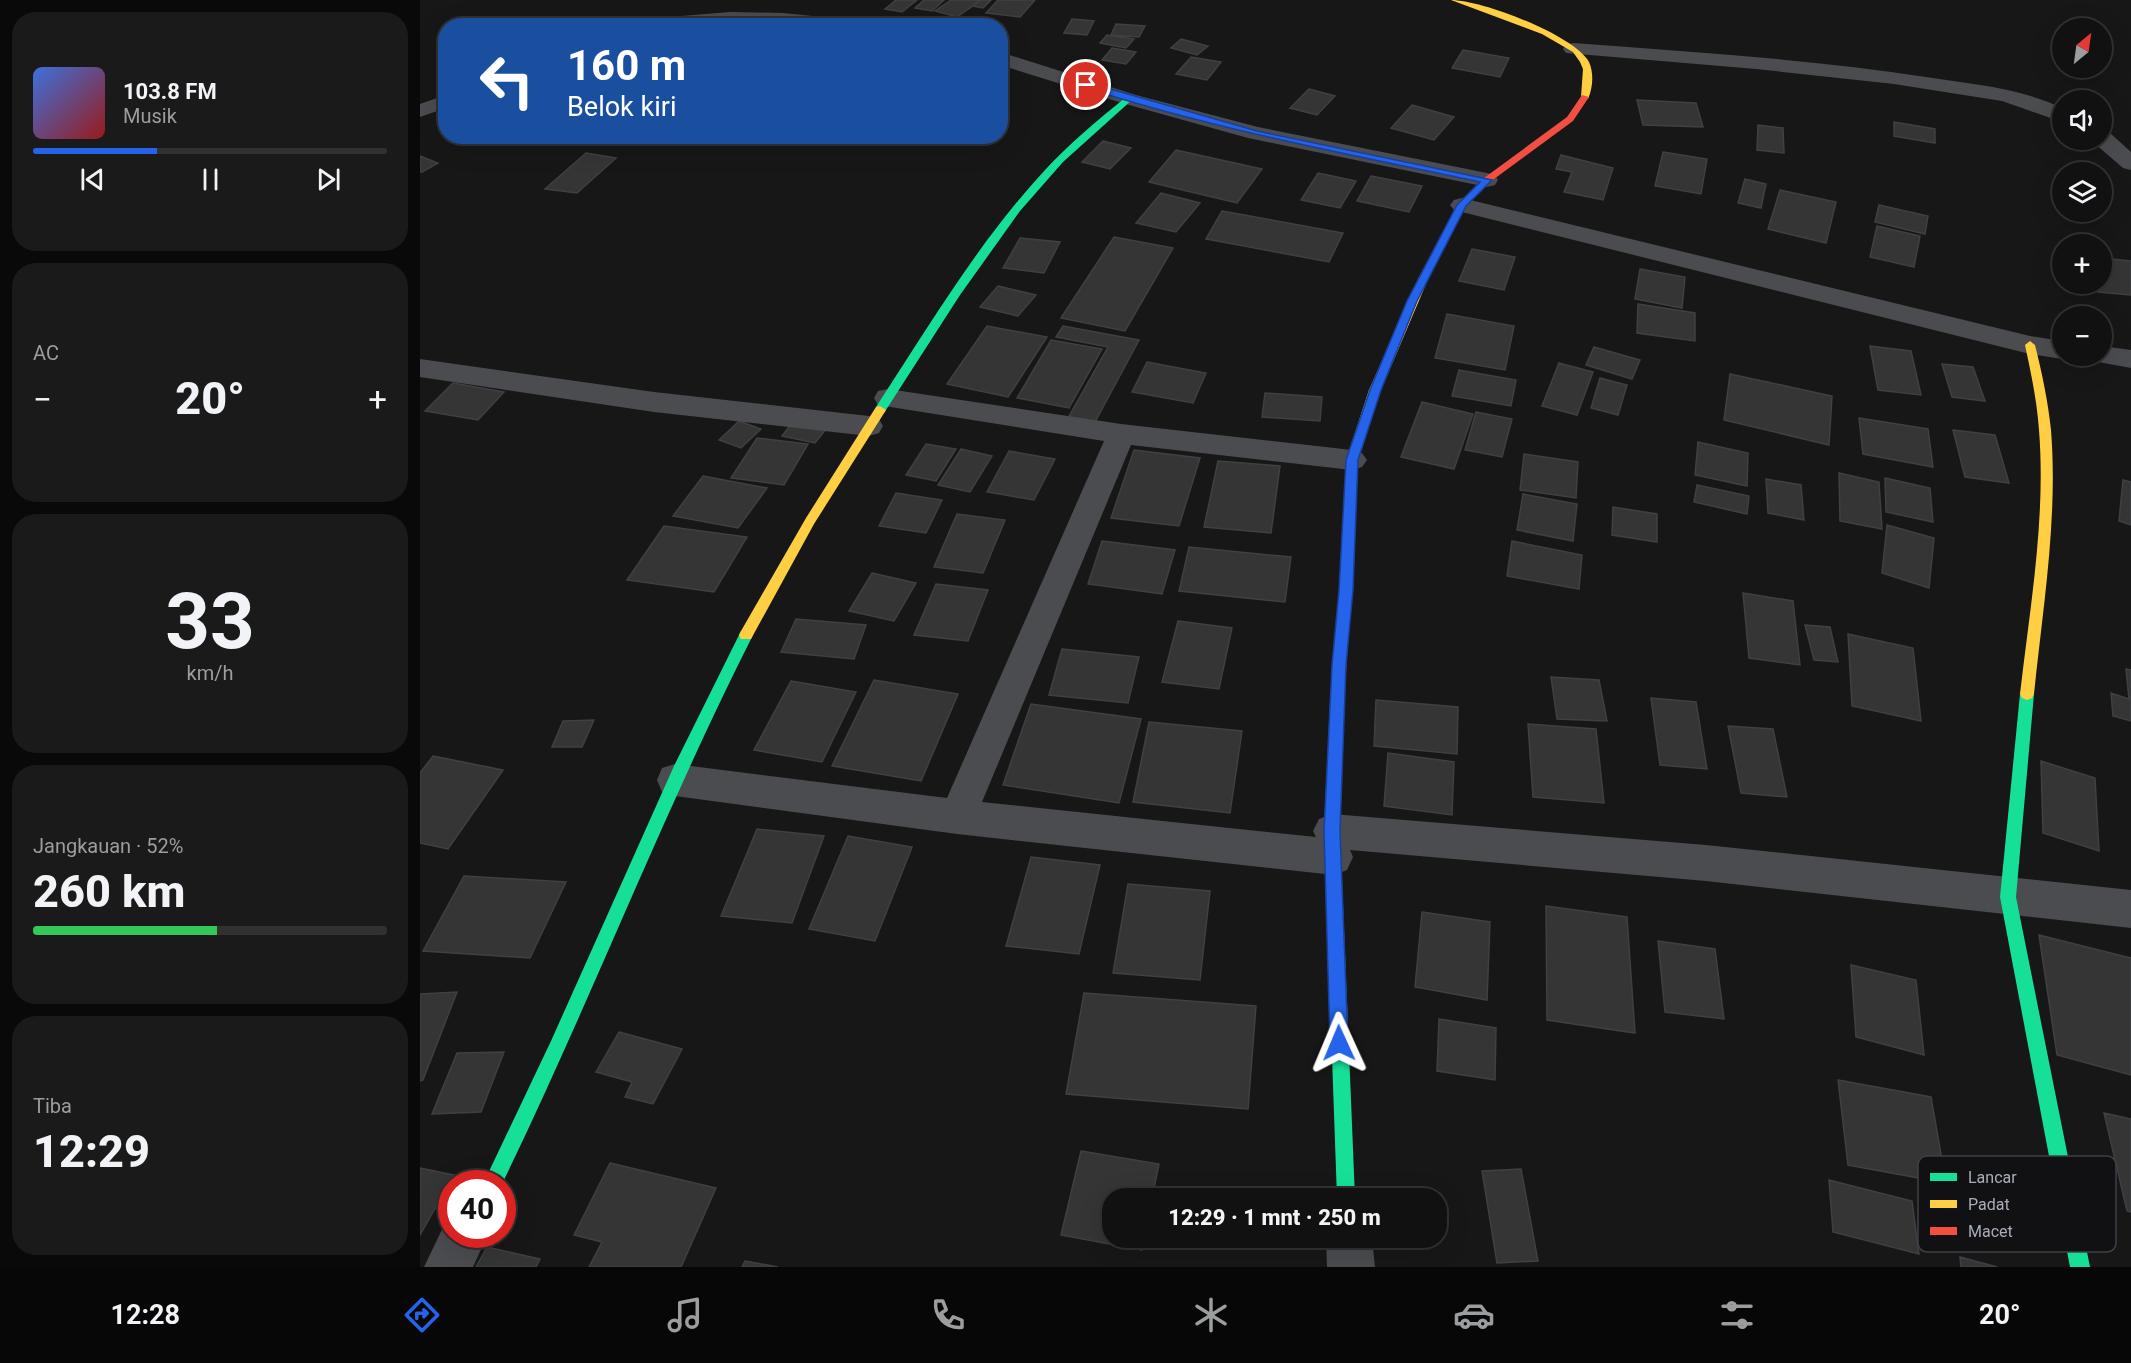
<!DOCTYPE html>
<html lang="id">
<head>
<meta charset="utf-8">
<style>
	body { margin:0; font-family:Roboto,sans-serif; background:#1a1a1a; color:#f1f3f6; height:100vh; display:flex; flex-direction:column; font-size:22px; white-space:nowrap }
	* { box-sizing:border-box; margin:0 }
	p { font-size:20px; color:#9c9d9f }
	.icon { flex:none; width:33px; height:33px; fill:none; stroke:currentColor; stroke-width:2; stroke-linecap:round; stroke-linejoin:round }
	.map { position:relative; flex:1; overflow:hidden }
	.details { display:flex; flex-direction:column; gap:12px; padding:12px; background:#090909; width:420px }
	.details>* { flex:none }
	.hud { position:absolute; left:18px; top:18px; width:570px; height:126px; border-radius:24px; box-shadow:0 6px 24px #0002,0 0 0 2px #303131; background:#1a4fa0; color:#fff; overflow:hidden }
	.needle { width:39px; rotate:29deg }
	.buttons { position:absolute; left:1632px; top:18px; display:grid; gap:12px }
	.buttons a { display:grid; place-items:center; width:60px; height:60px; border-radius:50%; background:#111; box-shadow:0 6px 24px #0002,0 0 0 2px #303131; font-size:30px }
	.speed { position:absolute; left:18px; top:1170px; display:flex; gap:12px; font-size:30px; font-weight:700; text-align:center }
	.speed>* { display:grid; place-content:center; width:78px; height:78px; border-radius:50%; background:#111; box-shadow:0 6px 24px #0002,0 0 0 2px #303131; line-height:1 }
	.speed .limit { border:9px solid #d22; background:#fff; color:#111 }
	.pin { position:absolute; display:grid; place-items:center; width:51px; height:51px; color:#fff; margin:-26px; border:3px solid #fff; border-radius:50%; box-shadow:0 2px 6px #0007 }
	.me { position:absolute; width:66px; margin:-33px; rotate:359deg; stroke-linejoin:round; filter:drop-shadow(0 0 4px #0008) }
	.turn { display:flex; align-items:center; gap:21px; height:126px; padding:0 30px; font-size:27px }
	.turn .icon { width:78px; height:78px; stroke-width:2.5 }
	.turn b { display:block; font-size:42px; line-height:51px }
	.big { font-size:45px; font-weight:800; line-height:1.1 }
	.details .card { flex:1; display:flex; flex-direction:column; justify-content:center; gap:9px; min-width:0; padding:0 21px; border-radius:24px; background:#1a1a1a }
	.details .dial { align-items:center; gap:0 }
	.dial b { font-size:78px; line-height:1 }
	.song { display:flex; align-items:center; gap:18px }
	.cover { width:72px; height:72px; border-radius:9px; background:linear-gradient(135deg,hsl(220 70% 55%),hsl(0 70% 35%)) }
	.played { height:6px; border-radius:3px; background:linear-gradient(90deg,#2563eb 35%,#303131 35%) }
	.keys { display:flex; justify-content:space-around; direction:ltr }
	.heat { display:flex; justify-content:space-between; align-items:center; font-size:33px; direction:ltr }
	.charge { height:9px; border-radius:4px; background:linear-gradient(90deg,#34c759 52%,#303131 0) }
	.trip { position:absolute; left:682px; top:1188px; width:345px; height:60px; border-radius:24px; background:#111; box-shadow:0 6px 24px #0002,0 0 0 2px #303131; font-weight:800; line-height:60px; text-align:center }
	.tab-bar { display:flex; height:96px; justify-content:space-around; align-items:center; background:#070707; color:#9c9d9f }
	.tab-bar .icon { width:42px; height:42px }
	.tab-bar .on { color:#2563eb }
	.tab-bar b { font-size:27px; color:#f1f3f6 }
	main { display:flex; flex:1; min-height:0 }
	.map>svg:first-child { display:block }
</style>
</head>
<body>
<main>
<section class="details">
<div class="card">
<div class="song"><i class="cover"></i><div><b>103.8 FM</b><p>Musik</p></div></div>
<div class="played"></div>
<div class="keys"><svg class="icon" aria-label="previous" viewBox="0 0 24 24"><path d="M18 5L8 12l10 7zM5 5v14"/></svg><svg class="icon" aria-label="pause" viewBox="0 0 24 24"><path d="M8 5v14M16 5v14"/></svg><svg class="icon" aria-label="next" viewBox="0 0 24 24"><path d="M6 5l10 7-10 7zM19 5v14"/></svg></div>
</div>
<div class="card"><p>AC</p>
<div class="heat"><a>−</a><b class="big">20°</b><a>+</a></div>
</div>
<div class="card dial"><b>33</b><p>km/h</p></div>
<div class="card"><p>Jangkauan · 52%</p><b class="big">260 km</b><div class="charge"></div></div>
<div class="card"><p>Tiba</p><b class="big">12:29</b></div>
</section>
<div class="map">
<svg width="1711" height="1267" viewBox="0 0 1711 1267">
	<rect width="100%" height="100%" fill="#171717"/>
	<!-- building -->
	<path fill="#353536" stroke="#3f4043" stroke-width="1.5" d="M476,0H497L482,12L465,9Z
		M504,0H524L512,11L495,8Z
		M531,0H554L560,1L537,17L515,11Z
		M560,0H571L563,8L553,6Z
		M578,0H615L600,17L566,13Z
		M652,19L674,21L667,35L644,33Z
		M696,24L725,26L719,37L691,35Z
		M687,35L714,39L706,48L680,43Z
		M761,39L788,46L777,55L751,48Z
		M692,48L716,52L706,64L682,60Z
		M1043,50L1089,58L1080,77L1032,68Z
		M771,57L801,62L787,80L756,74Z
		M889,89L915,96L897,115L870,108Z
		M1217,100L1276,103L1283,127L1223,125Z
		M992,105L1034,117L1014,140L971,128Z
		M1474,122L1515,129V143L1474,136Z
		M1338,125L1363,128L1364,153L1337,150Z
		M683,141L711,148L690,169L662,162Z
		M756,150L842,169L817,203L729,182Z
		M1243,152L1287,159L1281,194L1235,186Z
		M166,153L196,158L157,193L125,189Z
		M1141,155L1193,168L1183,200L1144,192L1152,172L1136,169Z
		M0,156L18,163L2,172H0Z
		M898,173L936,181L920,208L881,200Z
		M951,176L1002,186L989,212L937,201Z
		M1325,179L1346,184L1341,208L1318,203Z
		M1360,190L1416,202L1406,243L1348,229Z
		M741,193L780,203L756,232L716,223Z
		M1459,205L1508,216L1505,234L1455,222Z
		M802,211L923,233L909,262L786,239Z
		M1457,226L1500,236L1494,267L1450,257Z
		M694,237L753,248L705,331L641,318Z
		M600,238L640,242L624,273L583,268Z
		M1052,249L1095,257L1084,290L1039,281Z
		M1682,258L1711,261V295L1678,292L1674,284H1682Z
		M1220,269L1265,277L1262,308L1215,299Z
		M578,286L616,295L598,316L560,307Z
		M1218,304L1275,313V341L1217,333Z
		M1027,314L1094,326L1085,370L1015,358Z
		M567,326L627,337L588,397L527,384Z
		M643,326L719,340L674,424L648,418L688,347L636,337Z
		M631,340L682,349L649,408L597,398Z
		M1450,346L1491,351L1501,395L1458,390Z
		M1174,347L1220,360L1212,379L1166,365Z
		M727,362L786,373L773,403L712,392Z
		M1139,363L1173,372L1157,415L1122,406Z
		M1522,364L1553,367L1565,401L1532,397Z
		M1039,370L1096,380L1091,406L1032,396Z
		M1310,374L1412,396L1409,445L1304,420Z
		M1180,378L1207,385L1198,415L1171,408Z
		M33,383L84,392L58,420L5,411Z
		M845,393L902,397L900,421L842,417Z
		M1002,402L1053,414L1034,469L981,457Z
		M1056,412L1092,419L1082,457L1045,450Z
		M1439,418L1508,429L1513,467L1443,454Z
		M374,420L407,428L395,443L362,436Z
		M319,421L341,429L321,448L299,440Z
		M1533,430L1575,435L1589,483L1545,477Z
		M337,438L388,444L364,485L311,478Z
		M1278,442L1328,453L1327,486L1275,475Z
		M506,444L536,449L516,481L486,475Z
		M541,449L572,456L550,492L518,485Z
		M714,450L780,458L759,526L691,518Z
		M589,451L635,459L614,500L567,492Z
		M1104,454L1158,462L1156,498L1100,490Z
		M798,461L860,466L851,533L784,527Z
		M1419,473L1459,482L1462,529L1420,521Z
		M283,476L347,488L318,528L253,516Z
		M1465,478L1510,488L1513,522L1466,512Z
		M1346,479L1381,485L1384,520L1348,513Z
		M1703,480L1711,482V525L1699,521Z
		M1277,485L1329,496L1327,514L1274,502Z
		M476,493L522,500L506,533L459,526Z
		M1103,494L1157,504L1153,541L1097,530Z
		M1193,507L1237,514V542L1192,535Z
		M537,514L585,520L563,573L514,567Z
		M1467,525L1514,538L1509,588L1462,573Z
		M244,526L327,537L294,592L207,580Z
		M682,541L755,550L742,594L668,584Z
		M1092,541L1162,555L1159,589L1087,576Z
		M769,547L871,557L865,602L759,591Z
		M452,573L496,583L474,621L429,611Z
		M516,584L568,590L548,641L494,635Z
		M1323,593L1373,601L1380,665L1329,658Z
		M376,619L446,625L434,659L361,652Z
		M758,621L812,628L799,689L742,682Z
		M1385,625L1410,627L1418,662L1394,660Z
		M1428,634L1493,648L1501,721L1432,706Z
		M642,649L719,657L708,703L629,695Z
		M1706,669L1711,670V721L1693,716L1691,693L1709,699Z
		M1131,677L1179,680L1187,721L1137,719Z
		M454,680L538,694L501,781L412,766Z
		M371,681L436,692L402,762L334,750Z
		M1231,698L1276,702L1287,769L1240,765Z
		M956,700L1038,707L1037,754L954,746Z
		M611,704L721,719L699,803L583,785Z
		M174,720L162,747H132L143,721Z
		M729,722L822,731L810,813L713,802Z
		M1108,724L1176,729L1184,803L1113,797Z
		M1308,726L1353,729L1367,797L1321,793Z
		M968,753L1034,762L1032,815L964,806Z
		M13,756L83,770L28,849L0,843V773Z
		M1621,761L1675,778L1679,851L1623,833Z
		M337,829L404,836L372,923L301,916Z
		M428,836L492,847L455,941L389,929Z
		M611,857L680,865L659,954L586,946Z
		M44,876L146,882L110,958L3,951Z
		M708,884L790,891L780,980L693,973Z
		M1126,906L1207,917L1215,1033L1127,1020Z
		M1002,912L1070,922L1067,1000L995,987Z
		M1619,935L1711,958V1075L1637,1055Z
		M1238,941L1295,949L1304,1019L1245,1012Z
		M1431,965L1496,980L1504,1055L1436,1037Z
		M37,992L3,1080L0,1081V994Z
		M664,993L836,1006L828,1109L646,1094Z
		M1019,1019L1076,1028L1075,1080L1017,1071Z
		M199,1032L262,1049L233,1104L205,1097L212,1082L176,1072Z
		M84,1052L61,1112L12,1114L37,1053Z
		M1418,1080L1511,1097L1526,1183L1428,1165Z
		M1684,1113L1711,1119V1212L1707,1211Z
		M661,1151L739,1164L732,1198H693V1238H724L722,1250L641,1235Z
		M190,1163L296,1188L261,1267H169L182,1242L154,1235Z
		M0,1168L34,1175L0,1235Z
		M1101,1169L1118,1261L1077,1263L1062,1171Z
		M1409,1180L1492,1201L1499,1254L1413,1232Z
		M67,1247L120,1259L116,1267H56Z
		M1540,1257L1577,1267H1541Z
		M325,1261L358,1267H322Z"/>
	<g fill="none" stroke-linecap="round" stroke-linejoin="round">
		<!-- street -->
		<path fill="#4b4c50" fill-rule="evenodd" d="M310,12L363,13L433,20L440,22L442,26L336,23L231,26L233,22L261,16Z
			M1153,43C1271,52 1389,59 1506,77C1552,84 1600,88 1642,108V122L1582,101L1474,84L1336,69L1146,53L1143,49L1146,45Z
			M580,52L716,95L838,127L1067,173L1075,175L1078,180L1075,185L1067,187L828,138L702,103L580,65Z
			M26,95V108L0,117V104Z
			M1682,132L1690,133L1711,152V170L1703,168L1674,143L1672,140H1682Z
			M1042,198L1610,336L1642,341V356H1652L1642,359L1610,354L1034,210L1030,205L1034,200Z
			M1682,346L1711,350V368L1673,361L1669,356H1682Z
			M0,359L234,392L449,416L459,419L463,426L459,433L449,436L234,412L0,377Z
			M468,389L701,424L932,450L942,453L947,460L942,467L932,470L711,445L562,802L896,837L893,831L899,819L912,814L1286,845L1711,890V928L1286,881L930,850L933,857L927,870L914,875L537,834L255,796L242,792L237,780L242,768L255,764L527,798L684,441L458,405L454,398L458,391Z
			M32,1216V1234H68L53,1267H4L28,1217Z
			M906,1238H952L955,1267H907Z"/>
		<!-- fast -->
		<path fill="#16e098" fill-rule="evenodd" d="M706,97L713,99L643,162L600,211L540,295L464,413H456V407C509,326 559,241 625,170C650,143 678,120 706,97Z
			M326,629L331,631L333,635C242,815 170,1003 82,1184H63L131,1041L254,766L321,631Z
			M1607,688L1612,690L1614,694L1596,897L1670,1267H1650L1580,897L1600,694L1602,690Z
			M917,696L922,698L924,702L920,831L935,1198H917L904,831L910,702L912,698Z"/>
		<!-- slow -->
		<path fill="#ffcf43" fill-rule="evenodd" d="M1031,0C1062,0 1154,35 1169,62C1174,73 1173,88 1168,99L1161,97L1163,69L1160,62L1153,52L1122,34Z
			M1004,274L1009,277L961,390L938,460L934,554L928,559L922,554L926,460L949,390L999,277Z
			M1610,341L1615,345C1622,373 1628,401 1631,430C1638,518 1623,607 1614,694L1612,698L1607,700L1602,698L1600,694C1610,607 1626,518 1619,430C1617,401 1611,373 1605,345Z
			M460,406L466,410L394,524L331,639H321L319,635L321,631L386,518L456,407Z"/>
		<!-- jam -->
		<path fill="#f24e42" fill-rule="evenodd" d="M1162,95L1169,97L1153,121L1070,182L1046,206L1009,277L1004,280L1000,279L999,277L1039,203L1064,178L1147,117Z
			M928,549L934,554L924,702L922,706L917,708L912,706L910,702L922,554Z"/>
	</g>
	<!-- route -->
	<path fill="#2563eb" stroke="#184099" stroke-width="1.5" d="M666,82L837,131L1072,180L1046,206L997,301L961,390L938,460L933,590L926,665L920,831L928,1043L925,1049L919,1052L913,1049L910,1043L904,831L912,665L919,590L926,460L950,390L987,301L1037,205L1060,182C927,154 793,129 663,87V83Z"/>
	<!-- legend -->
	<rect x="1498" y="1156" width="198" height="96" rx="9" fill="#111113" stroke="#3e4045" stroke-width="1.5"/>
	<rect x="1510" y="1173" width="27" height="8" fill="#16e098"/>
	<rect x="1510" y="1200" width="27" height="8" fill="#ffcf43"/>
	<rect x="1510" y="1227" width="27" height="8" fill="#f24e42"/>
	<g font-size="16" fill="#a8adb8">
		<text x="1548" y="1183">Lancar</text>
		<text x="1548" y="1210">Padat</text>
		<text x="1548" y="1237">Macet</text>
	</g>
</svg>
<div class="buttons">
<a><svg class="needle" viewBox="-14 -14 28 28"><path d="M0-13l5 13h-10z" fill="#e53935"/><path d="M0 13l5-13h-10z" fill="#9c9d9f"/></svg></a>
<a><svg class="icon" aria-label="sound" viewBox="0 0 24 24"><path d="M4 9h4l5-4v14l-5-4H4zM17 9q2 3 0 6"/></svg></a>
<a><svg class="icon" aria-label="layers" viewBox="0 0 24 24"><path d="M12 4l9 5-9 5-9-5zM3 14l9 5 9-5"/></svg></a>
<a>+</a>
<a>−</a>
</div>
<div class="speed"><div class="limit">40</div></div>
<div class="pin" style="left:666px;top:85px;background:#d93025"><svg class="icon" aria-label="arrive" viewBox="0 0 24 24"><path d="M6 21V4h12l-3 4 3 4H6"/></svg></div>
<svg class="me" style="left:919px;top:1043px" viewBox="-20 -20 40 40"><path d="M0-17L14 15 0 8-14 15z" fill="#2563eb" stroke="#fff" stroke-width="4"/></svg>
<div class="trip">12:29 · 1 mnt · 250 m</div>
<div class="hud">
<div class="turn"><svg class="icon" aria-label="left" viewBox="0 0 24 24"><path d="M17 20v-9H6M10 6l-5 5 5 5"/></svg><div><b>160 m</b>Belok kiri</div></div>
</div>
</div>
</main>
<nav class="tab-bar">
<b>12:28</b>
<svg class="icon on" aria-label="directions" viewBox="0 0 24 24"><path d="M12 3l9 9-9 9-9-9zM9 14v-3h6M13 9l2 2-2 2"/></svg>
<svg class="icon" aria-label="music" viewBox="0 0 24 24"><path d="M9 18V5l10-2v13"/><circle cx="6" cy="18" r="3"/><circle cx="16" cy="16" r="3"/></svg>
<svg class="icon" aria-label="phone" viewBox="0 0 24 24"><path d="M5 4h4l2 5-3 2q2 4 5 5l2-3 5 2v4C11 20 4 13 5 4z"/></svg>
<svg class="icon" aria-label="climate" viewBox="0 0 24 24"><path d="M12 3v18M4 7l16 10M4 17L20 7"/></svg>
<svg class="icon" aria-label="car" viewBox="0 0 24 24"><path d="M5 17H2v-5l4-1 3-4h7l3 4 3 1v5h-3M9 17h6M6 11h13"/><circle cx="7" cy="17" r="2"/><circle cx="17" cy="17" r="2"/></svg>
<svg class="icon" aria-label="filters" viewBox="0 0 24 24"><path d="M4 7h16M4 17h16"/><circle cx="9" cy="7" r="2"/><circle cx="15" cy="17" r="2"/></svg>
<b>20°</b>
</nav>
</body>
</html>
